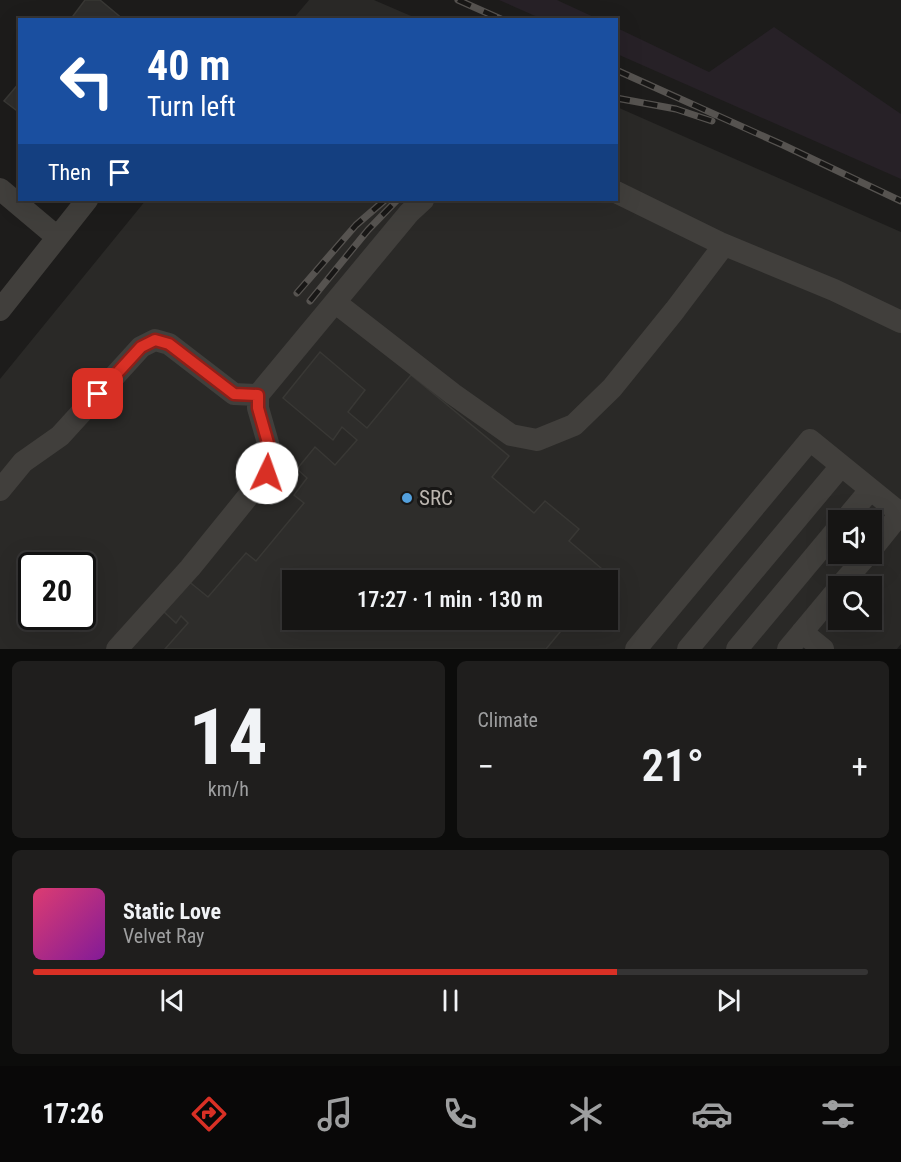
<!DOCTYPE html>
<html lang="en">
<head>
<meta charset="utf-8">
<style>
	body { margin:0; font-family:"Roboto Condensed",sans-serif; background:#1f1e1d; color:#f1f3f6; height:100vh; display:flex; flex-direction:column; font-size:22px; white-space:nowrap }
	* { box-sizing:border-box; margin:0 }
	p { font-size:20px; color:#9e9fa0 }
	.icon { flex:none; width:33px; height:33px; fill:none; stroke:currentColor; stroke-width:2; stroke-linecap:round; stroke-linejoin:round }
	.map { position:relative; height:649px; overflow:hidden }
	.sheet { display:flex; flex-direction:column; gap:12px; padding:12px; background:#0c0c0b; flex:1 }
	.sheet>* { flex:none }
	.banner { position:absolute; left:18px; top:18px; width:600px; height:183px; border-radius:0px; box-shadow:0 6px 24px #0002,0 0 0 2px #353434; background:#1a4fa0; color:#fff; overflow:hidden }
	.buttons { position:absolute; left:828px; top:510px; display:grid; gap:12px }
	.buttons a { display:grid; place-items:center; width:54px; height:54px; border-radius:0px; background:#161514; box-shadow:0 6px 24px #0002,0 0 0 2px #353434; font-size:30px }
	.speed { position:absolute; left:18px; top:552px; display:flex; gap:12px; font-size:30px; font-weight:700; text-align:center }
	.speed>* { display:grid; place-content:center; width:78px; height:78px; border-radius:50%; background:#161514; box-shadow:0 6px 24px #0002,0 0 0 2px #353434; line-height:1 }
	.speed .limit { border:3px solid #111; border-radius:9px; background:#fff; color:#111 }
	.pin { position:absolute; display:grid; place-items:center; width:51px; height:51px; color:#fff; margin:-26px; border-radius:12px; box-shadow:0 3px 9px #0006 }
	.me { position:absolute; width:66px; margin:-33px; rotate:3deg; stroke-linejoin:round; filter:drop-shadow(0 0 4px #0008) }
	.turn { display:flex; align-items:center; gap:21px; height:126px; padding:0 30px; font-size:27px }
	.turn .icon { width:78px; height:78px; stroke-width:2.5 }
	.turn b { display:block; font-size:42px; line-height:51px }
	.then { display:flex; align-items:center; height:57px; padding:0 30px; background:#0003; gap:12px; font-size:22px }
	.big { font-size:45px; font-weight:600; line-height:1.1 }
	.sheet .card { flex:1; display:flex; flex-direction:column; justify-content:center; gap:9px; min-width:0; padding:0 21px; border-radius:9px; background:#1f1e1d }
	.sheet .dial { align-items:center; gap:0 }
	.dial b { font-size:78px; line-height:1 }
	.song { display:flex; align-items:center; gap:18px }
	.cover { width:72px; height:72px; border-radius:9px; background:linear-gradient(135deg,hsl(340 70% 55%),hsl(290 70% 35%)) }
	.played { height:6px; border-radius:3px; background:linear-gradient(90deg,#d93025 70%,#353434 70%) }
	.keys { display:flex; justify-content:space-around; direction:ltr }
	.heat { display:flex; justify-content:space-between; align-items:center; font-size:33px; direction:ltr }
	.sheet .tiles { flex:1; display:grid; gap:12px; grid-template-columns:1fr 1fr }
	.card:last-child { grid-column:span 2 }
	.trip { position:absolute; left:282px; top:570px; width:336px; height:60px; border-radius:0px; background:#161514; box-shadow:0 6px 24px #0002,0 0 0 2px #353434; font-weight:600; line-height:60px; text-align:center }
	.menu { display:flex; height:96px; justify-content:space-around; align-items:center; background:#090808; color:#9e9fa0 }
	.menu .icon { width:42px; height:42px }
	.menu .active { color:#d93025 }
	.menu b { font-size:27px; color:#f1f3f6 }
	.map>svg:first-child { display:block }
</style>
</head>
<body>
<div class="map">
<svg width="901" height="649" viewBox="0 0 901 649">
	<rect width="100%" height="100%" fill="#1d1c1b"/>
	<!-- built -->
	<path fill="#2a2927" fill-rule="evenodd" d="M309,0H374L418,19H293Z
		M617,107L901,232V644L897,649H0V379L146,200H616ZM838,520H872V554H838ZM32,566H82V616H32ZM292,580H608V620H292ZM838,586H872V620H838Z"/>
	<!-- green -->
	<path fill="#272127" d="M499,0H557L598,19H542Z
		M774,27L901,114V179L617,54V28L709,72Z"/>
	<!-- building -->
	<path fill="#2e2d2b" stroke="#393835" stroke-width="1.5" d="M85,0H100L124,20H70Z
		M20,82V113L4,101Z
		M320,352L365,390L348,412L367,428L411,375L509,456L492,477L534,513L545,501L579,529L569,541L608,574L602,580H292V620H570L546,649H165L188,623L181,616L176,623L163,611L187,580L208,597L246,553L256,561L304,503L294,495L307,478L297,469L315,447L335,465L357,440L342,427L333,440L283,398Z"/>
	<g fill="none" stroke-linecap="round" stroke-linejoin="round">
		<!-- minor -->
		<path stroke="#413f3c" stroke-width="22" d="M0,189L57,237
			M616,192L720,243L834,290L901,322
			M336,303L453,394L511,435L537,440L574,425L612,388L675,310L724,245
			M0,310L87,200
			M0,490L23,462L60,436L141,347L155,340L169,344L234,394L258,395
			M845,520L870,490
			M872,549L900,514
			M840,586L868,554
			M802,632L823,649
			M117,649L190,568L267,473L268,443L258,408V395L409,213L423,200
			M636,649L810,440L901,514
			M688,649L841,466
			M737,649L838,528
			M788,649L838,589"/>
		<defs>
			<path id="rail" d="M458,0L503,20
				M616,70L783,145L901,201
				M616,98L676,109L712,121
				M297,293L356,225L385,200
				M310,301L368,230L397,200"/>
		</defs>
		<!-- rail casing -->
		<use href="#rail" stroke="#565350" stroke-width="7"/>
		<!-- rail -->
		<use href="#rail" stroke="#181716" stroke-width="4.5" stroke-dasharray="14" stroke-linecap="butt"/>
	</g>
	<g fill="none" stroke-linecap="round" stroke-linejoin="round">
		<defs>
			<path id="route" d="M98,394L141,347L155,340L169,344L234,394L258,395V408L268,443L267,473"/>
		</defs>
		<!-- route casing -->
		<use href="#route" stroke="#8d1f18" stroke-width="15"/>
		<!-- route -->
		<use href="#route" stroke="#d93025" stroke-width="10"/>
	</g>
	<!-- markers -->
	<circle fill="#53a0dd" stroke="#181716" stroke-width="2" cx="407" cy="498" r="6"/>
	<g text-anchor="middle" stroke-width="6" stroke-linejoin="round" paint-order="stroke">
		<!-- poi labels -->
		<g font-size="21" fill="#bbb5af" stroke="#181716" text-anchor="start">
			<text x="419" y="505">SRC</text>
		</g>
	</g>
</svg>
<div class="buttons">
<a><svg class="icon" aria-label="sound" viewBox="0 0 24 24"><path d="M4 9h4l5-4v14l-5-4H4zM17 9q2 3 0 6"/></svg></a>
<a><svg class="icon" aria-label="search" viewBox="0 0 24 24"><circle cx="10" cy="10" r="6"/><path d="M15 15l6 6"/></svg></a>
</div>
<div class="speed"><div class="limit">20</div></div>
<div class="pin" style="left:98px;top:394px;background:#d93025"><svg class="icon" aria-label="arrive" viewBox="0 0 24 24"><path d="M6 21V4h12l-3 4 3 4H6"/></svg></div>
<svg class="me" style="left:267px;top:473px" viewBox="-20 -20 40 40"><circle r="19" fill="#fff"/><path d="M0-13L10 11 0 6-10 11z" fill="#d93025"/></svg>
<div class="trip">17:27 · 1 min · 130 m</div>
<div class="banner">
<div class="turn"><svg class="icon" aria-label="left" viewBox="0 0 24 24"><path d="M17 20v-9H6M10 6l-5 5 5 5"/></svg><div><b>40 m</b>Turn left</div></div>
<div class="then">Then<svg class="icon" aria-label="arrive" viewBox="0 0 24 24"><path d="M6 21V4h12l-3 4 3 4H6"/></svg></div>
</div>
</div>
<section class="sheet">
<div class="tiles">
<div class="card dial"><b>14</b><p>km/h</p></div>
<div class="card"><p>Climate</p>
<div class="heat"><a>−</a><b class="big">21°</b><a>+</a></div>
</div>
<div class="card">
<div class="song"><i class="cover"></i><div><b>Static Love</b><p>Velvet Ray</p></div></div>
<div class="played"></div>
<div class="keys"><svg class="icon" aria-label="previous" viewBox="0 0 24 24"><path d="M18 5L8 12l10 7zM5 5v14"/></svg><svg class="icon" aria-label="pause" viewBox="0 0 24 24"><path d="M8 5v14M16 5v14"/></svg><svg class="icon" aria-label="next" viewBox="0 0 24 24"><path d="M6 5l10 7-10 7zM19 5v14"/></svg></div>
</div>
</div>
</section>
<nav class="menu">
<b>17:26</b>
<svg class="icon active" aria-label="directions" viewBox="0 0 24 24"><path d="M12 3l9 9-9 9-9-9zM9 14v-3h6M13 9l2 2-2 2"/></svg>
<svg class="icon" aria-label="music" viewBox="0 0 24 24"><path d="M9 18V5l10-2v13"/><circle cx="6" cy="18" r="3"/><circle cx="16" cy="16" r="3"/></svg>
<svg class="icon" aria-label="phone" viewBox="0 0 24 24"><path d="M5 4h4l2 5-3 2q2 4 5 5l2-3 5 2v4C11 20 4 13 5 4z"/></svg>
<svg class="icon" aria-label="climate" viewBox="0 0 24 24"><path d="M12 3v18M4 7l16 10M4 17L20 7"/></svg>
<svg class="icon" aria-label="car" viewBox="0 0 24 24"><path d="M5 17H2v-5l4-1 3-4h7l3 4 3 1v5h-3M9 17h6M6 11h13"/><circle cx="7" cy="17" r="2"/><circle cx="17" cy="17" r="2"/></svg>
<svg class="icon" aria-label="filters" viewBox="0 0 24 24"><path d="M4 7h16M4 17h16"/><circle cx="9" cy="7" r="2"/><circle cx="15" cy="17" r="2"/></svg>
</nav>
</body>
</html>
